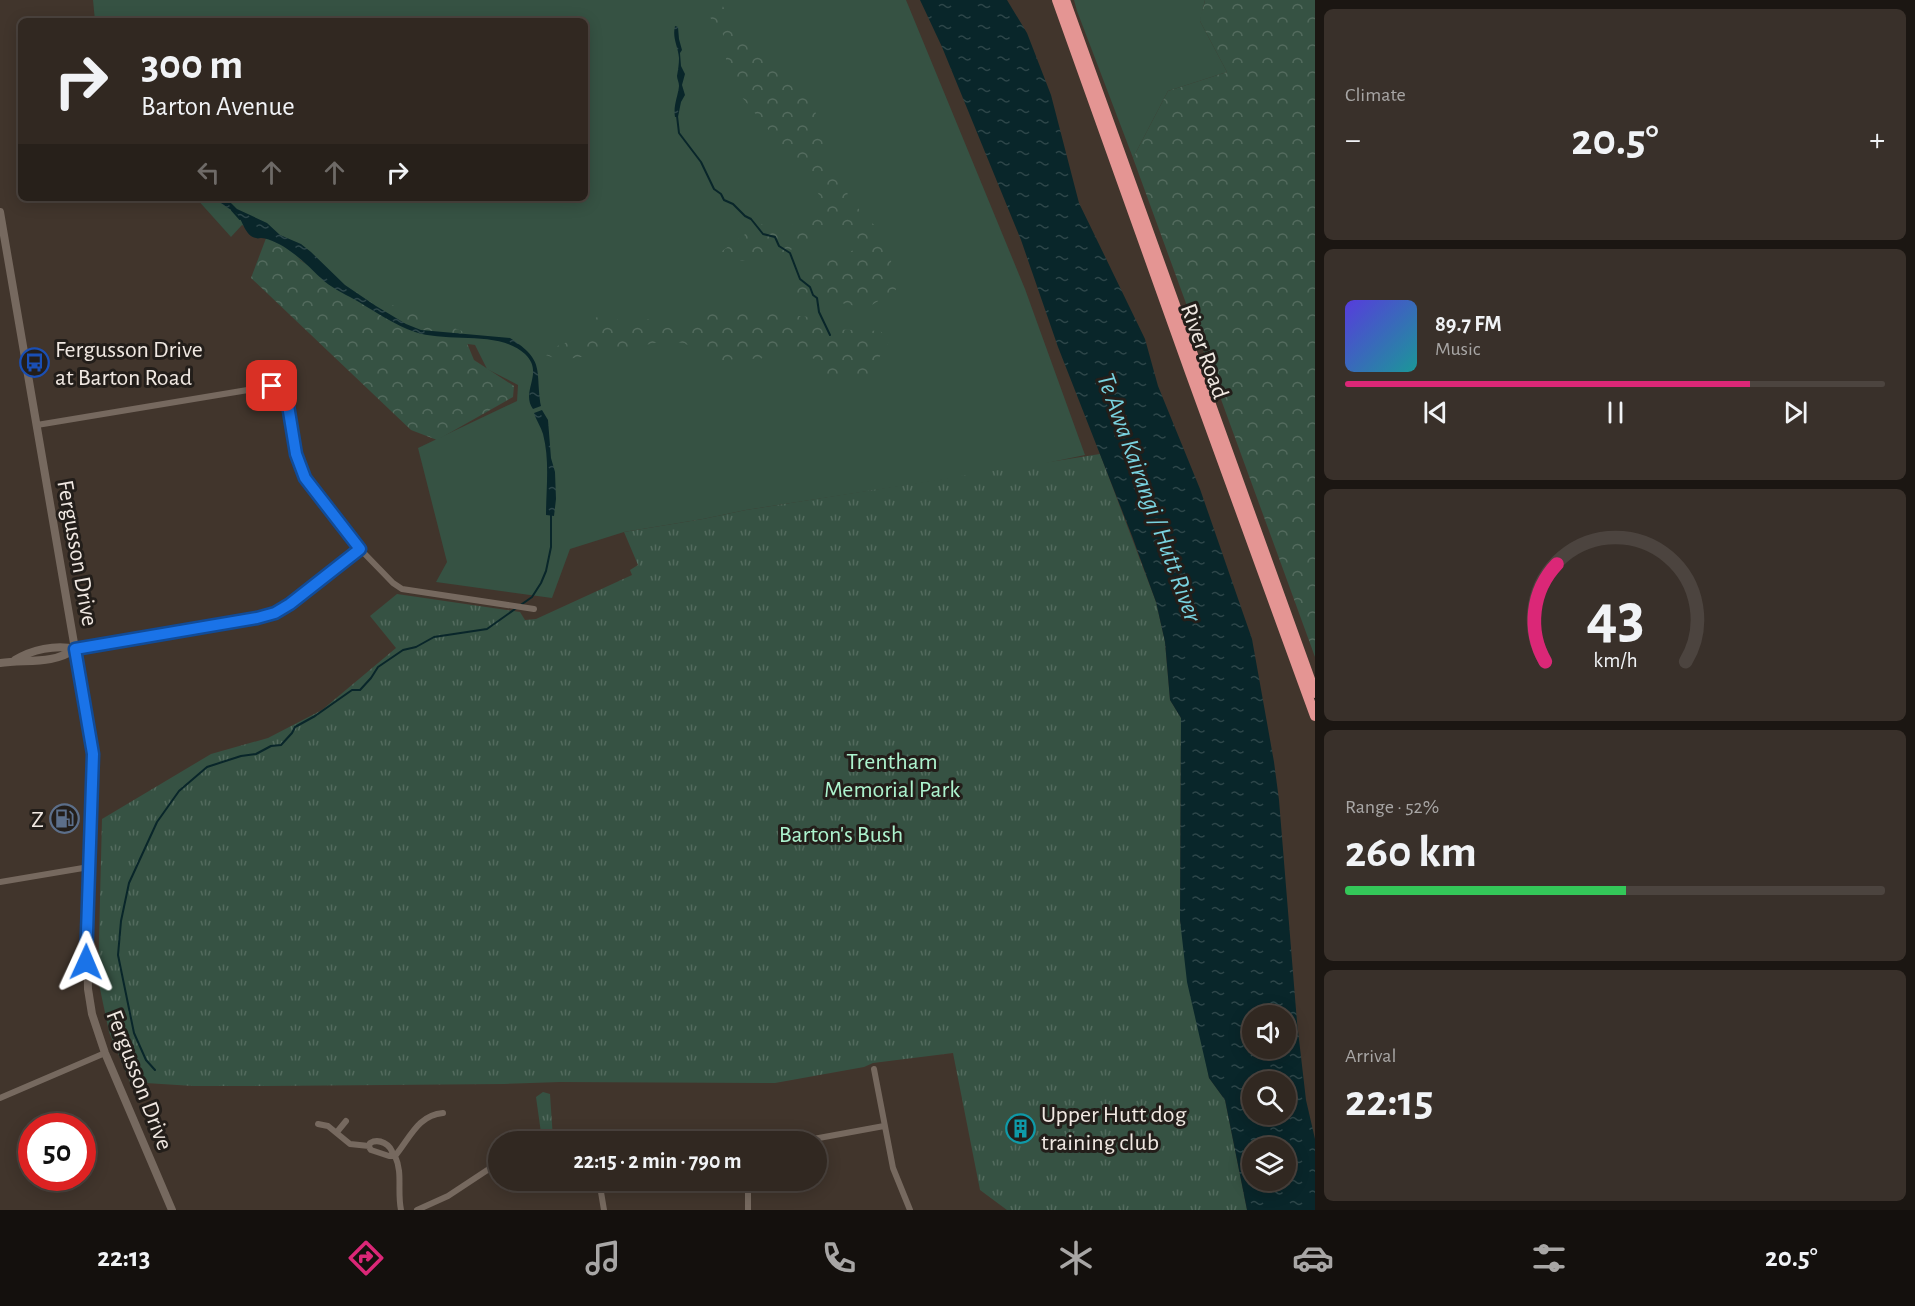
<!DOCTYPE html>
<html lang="en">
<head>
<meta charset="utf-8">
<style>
	body { margin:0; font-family:"Alegreya Sans",sans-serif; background:#39302a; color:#f1f3f6; height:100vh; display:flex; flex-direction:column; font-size:22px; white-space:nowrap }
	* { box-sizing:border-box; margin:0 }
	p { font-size:20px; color:#a8a6a5 }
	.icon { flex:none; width:33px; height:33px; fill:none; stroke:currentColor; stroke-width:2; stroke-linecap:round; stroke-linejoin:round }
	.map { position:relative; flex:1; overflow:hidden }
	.panel { display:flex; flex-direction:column; gap:9px; padding:9px; background:#1b1612; width:600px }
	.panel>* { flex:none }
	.banner { position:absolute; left:18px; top:18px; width:570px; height:183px; border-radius:9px; box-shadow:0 3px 15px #0003,0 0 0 2px #4c443f; background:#312821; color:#f1f3f6; overflow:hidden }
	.fabs { position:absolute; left:1242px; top:1005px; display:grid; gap:12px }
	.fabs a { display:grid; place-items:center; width:54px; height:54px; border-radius:50%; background:#312821; box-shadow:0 3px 15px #0003,0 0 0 2px #4c443f; font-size:30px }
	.speed { position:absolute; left:18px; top:1113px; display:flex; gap:12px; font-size:30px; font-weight:700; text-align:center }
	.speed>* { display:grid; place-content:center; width:78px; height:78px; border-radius:50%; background:#312821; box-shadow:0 3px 15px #0003,0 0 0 2px #4c443f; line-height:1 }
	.speed .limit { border:9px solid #d22; background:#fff; color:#111 }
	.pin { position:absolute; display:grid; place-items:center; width:51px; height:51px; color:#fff; margin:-26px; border-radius:12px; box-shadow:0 3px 9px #0006 }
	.me { position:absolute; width:66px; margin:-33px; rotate:1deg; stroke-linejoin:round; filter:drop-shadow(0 0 4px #0008) }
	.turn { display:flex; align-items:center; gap:21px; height:126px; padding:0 24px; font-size:27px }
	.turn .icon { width:78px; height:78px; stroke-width:2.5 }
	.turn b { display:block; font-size:42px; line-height:51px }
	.lanes { display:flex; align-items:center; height:57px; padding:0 24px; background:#0003; justify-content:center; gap:30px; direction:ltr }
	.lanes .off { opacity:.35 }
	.big { font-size:45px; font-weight:700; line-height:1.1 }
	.panel .card { flex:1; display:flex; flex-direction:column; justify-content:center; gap:9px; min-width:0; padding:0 21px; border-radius:9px; background:#39302a }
	.panel .dial { align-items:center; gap:0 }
	.dial svg { height:156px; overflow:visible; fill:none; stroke:#4c443f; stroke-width:7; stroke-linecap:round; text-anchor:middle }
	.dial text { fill:#f1f3f6; stroke:none }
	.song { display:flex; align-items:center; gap:18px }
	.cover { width:72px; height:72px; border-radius:9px; background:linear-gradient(135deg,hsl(250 70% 55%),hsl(180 70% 35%)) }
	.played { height:6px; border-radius:3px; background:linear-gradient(90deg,#db2777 75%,#4c443f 75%) }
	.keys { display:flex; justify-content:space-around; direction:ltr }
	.heat { display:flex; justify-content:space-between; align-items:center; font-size:33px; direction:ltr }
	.charge { height:9px; border-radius:4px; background:linear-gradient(90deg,#34c759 52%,#4c443f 0) }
	.trip { position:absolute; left:488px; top:1131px; width:339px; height:60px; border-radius:30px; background:#312821; box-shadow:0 3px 15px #0003,0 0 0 2px #4c443f; font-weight:700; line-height:60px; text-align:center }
	.tabs { display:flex; height:96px; justify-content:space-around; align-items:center; background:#14100d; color:#a8a6a5 }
	.tabs .icon { width:42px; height:42px }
	.tabs .selected { color:#db2777 }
	.tabs b { font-size:27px; color:#f1f3f6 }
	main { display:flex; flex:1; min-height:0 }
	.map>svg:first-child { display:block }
</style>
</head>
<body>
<main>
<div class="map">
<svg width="1315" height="1210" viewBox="0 0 1315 1210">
	<defs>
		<pattern id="forest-crowns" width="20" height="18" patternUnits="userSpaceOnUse" patternTransform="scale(1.5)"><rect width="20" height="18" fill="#365243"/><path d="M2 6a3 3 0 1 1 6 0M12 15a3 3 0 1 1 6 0" fill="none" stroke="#536b5e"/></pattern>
		<pattern id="park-tufts" width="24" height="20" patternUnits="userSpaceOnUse" patternTransform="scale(1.5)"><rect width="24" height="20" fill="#365243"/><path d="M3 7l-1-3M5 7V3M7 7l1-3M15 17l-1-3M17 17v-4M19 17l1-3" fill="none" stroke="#536b5e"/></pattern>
		<pattern id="water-ripples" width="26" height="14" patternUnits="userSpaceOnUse" patternTransform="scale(1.5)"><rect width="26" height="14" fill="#09262a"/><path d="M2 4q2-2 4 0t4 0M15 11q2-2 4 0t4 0" fill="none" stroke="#2d4649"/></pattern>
	</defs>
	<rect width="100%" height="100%" fill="#41352c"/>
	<!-- green -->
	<path fill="#365243" d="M93,0H906L1025,289L1085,455L1037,465L746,510L703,519L624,532L570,549L552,598L436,582L447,562L418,448L517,401L518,385L487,369L475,345L415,337L266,237L242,225L231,237L196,198H585V21H95Z
		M1074,0H1205L1200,21L1227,72L1168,91L1133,158L1077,11Z"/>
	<!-- forest -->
	<path fill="url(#forest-crowns)" d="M1205,0H1315V657L1133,158L1168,91L1227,72L1200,21C1200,13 1204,8 1205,0Z
		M720,1C729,17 749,52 765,60C770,63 778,61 783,64C799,73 824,123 823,141C823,145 821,150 820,155L839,183L846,188L849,199L878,229L879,239L888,250L893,252L891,261L896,290L867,308L794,294L789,282L820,264L866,245L840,225L809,238L780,257L728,262L718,254L759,224L782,229L826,212L816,188L736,90L726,60L727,40L709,16Z
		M268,233L301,261L351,290L462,331L474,360L514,386L513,397L437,440L411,430L251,278Z
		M717,309L738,313H771L819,318L826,329L880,331L890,340L877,361L871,377L851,375L842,379H823L817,360L812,358L804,366H796L792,352L784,348L760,359L740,358L717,362L684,343L663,341L615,352L560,360L540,353L570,341L592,340L601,336L595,318L608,313L627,326L648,319L666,328L691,321Z"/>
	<!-- park -->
	<path fill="url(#park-tufts)" d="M1100,454L1156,602L1165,642L1170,700L1181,718L1180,920L1209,1078L1225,1100L1247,1210H1007L980,1190L953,1053L873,1063L864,1067L775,1083L560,1082L504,1084L267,1086H193L130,1082L109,1032L98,979L102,819L211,754L268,738L322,710L396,648L370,616L397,594L520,612L525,620L536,619L632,575L630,570L638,565L624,532L703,519L746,510Z
		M543,1092L550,1094L553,1139L542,1140L536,1097Z"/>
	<!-- water -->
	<path fill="url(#water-ripples)" fill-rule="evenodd" d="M920,0H1007L1027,33L1051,95L1079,203L1145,339L1158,386L1200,489L1252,639L1274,762L1279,800L1297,1022L1306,1100L1315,1139V1210H1247L1225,1100L1209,1078L1187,982L1180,920L1181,718L1170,700L1165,642L1156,602L1132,536L1058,347L1021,240L942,47ZM1252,1016H1286V1048H1252ZM1252,1082H1286V1114H1252ZM1252,1148H1286V1180H1252Z
		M675,26L678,27L679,39L682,50L680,53L681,66L685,74L682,85L685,95L681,102L678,117H675C673,106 678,96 679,86C679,82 677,79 677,76C678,70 679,64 679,58C678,46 672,38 675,26Z
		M215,198H226L237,209L267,223L280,235L301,244L311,252L345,285L376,306L406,324L421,330L510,338C546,361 535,370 541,406L533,409C520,391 545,373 525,354C500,330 446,343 415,332C395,325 377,313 359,302C347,295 335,290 324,281C313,271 302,259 290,251C282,245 271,239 261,238C259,238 258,239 256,238C245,236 243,221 237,214C230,208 221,205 215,198Z
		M542,410L548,420L551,458L555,472L556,499L554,516L546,515C546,489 550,461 543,434C541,427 536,420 534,413Z"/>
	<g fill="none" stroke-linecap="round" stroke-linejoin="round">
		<!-- stream -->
		<path stroke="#09262a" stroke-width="2" d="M677,116L679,133L701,162L714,189L721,194L724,200L733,204L745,216L751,219L763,234L775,237L779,246L790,253L800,279L810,287L813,295L817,298L819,312L830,335
			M232,210L240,219
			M155,1070L146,1060L134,1033L118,955L121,921L129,883L157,822L179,791L207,767L241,756L256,754L271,746L281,745L292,733L295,727L315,716L352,690H360L371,678L378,667L403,650L416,647L434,637L487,629L532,597L541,583L546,571L551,547V514"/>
		<!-- street -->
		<path stroke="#76695f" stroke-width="6" d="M37,425L272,386L281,387L286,393L299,466L305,478L360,549
			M75,649L257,618L275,613L290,604L360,549L393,583L402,589L534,609
			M0,882L89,867
			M874,1069L893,1168L910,1210
			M0,1098L105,1053
			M318,1124L328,1126L350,1144L369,1146
			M337,1132L346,1121
			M797,1142L884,1126
			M393,1155C391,1144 379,1138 370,1143L369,1147L371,1150L389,1156H395C403,1173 397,1190 401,1210
			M395,1156C410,1138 418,1115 443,1113
			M599,1180L604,1210
			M417,1210L448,1196L498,1163
			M748,1210V1180"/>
		<!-- secondary -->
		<path stroke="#76695f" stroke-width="8" d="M0,212L93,754L87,938L88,989L92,1014L105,1053L172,1210
			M15,660C31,650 56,644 75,649
			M0,663C25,659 53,665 75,649"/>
		<!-- highway -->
		<path stroke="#e49593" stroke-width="10" d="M1057,0L1191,375L1315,716
			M1065,0L1315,693"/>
	</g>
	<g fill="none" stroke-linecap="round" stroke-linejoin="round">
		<defs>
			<path id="route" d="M86,962L93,754L75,649L257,618L275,613L290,604L360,549L305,478L296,454L286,393L281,387L272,386"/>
		</defs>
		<!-- route casing -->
		<use href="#route" stroke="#114b97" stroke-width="15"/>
		<!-- route -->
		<use href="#route" stroke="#1a73e8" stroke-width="10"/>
	</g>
	<!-- icons -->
	<defs>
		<symbol id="bus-ring" viewBox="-11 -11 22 22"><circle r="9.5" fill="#231e1a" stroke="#1a4fb4" stroke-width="1.5"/><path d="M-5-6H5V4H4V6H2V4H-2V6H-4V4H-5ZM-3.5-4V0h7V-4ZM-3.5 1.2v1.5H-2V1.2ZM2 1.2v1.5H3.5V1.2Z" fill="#1a4fb4"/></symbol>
		<symbol id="fuel-ring" viewBox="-11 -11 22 22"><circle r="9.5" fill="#231e1a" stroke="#5c6f8a" stroke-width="1.5"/><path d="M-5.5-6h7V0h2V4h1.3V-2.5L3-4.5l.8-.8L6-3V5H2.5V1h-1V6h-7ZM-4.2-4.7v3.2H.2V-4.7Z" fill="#5c6f8a"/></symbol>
		<symbol id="building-ring" viewBox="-11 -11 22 22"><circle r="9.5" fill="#231e1a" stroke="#0f9aa8" stroke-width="1.5"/><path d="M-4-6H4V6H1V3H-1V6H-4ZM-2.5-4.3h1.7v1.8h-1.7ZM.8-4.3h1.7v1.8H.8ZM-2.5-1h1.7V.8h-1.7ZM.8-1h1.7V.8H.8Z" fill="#0f9aa8"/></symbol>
	</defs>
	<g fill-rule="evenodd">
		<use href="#bus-ring" x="18" y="346" width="33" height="33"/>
		<use href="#fuel-ring" x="48" y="802" width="33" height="33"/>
		<use href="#building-ring" x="1004" y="1112" width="33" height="33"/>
	</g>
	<g text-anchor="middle" stroke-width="6" stroke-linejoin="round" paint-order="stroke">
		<!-- poi labels -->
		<g font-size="24" fill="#f0e8e2" stroke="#231e1a" text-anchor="start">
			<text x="55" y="357">Fergusson Drive<tspan x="55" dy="28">at Barton Road</tspan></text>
			<text x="44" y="827" text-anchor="end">Z</text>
			<text x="1041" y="1122">Upper Hutt dog<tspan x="1041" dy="28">training club</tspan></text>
		</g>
		<!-- street labels -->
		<g font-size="24" fill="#f0e8e2" stroke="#231e1a">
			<text transform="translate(1205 351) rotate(70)" y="8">River Road</text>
			<text transform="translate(78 553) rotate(80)" y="8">Fergusson Drive</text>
			<text transform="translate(140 1080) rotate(69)" y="8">Fergusson Drive</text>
		</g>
		<!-- park labels -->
		<g font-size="24" fill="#adf3ce" stroke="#231e1a">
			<text x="892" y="769">Trentham<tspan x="892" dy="28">Memorial Park</tspan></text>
			<text x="841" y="842">Barton's Bush</text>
		</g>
		<!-- water labels -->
		<g font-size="26" font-style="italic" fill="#79d2df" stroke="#231e1a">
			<text transform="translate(1150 497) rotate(70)" y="9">Te Awa Kairangi / Hutt River</text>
		</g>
	</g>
</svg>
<div class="fabs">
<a><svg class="icon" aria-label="sound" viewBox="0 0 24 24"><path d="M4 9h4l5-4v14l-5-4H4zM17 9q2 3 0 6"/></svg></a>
<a><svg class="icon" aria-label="search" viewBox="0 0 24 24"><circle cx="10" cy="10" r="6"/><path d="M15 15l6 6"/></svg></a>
<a><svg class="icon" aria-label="layers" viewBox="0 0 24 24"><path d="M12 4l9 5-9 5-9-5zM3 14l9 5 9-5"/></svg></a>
</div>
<div class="speed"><div class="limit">50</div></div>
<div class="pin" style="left:272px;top:386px;background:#d93025"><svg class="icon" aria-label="arrive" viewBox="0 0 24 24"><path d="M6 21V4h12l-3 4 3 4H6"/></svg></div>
<svg class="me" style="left:86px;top:962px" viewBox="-20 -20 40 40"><path d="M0-17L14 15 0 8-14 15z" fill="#1a73e8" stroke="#fff" stroke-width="4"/></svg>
<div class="trip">22:15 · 2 min · 790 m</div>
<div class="banner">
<div class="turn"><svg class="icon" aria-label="right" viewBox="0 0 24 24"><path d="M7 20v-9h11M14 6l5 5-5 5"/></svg><div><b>300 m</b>Barton Avenue</div></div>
<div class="lanes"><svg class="icon off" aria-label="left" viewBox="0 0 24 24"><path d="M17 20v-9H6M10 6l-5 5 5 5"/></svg><svg class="icon off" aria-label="ahead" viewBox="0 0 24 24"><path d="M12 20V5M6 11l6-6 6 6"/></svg><svg class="icon off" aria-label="ahead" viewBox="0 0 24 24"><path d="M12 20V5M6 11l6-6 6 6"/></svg><svg class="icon" aria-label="right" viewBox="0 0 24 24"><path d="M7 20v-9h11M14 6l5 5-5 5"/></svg></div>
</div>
</div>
<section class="panel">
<div class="card"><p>Climate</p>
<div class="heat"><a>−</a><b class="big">20.5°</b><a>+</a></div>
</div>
<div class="card">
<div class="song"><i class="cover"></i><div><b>89.7 FM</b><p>Music</p></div></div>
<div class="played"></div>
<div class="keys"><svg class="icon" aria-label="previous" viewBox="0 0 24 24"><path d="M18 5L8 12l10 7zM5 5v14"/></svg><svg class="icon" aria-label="pause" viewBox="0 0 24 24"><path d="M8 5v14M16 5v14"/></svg><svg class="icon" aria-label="next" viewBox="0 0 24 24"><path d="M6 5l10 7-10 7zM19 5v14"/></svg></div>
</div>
<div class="card dial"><svg viewBox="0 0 100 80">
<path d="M14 69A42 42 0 1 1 86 69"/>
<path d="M14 69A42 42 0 0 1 20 19" stroke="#db2777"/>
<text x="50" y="56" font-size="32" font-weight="700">43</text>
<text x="50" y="72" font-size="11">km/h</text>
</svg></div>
<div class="card"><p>Range · 52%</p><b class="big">260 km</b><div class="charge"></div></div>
<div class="card"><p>Arrival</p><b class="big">22:15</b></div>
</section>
</main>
<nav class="tabs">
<b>22:13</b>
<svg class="icon selected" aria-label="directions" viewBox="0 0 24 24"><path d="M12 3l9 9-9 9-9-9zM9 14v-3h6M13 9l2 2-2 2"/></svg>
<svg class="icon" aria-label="music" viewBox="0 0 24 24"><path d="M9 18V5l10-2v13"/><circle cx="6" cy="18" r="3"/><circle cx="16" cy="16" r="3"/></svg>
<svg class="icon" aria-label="phone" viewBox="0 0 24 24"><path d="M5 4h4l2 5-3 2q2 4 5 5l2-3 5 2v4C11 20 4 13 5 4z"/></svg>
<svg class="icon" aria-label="climate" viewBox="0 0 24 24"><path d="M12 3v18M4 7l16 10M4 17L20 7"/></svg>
<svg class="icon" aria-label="car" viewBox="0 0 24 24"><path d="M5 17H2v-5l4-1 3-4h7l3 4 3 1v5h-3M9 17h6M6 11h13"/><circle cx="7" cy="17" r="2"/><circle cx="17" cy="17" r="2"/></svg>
<svg class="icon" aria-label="filters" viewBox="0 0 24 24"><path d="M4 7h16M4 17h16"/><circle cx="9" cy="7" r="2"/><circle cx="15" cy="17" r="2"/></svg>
<b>20.5°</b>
</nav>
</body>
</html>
